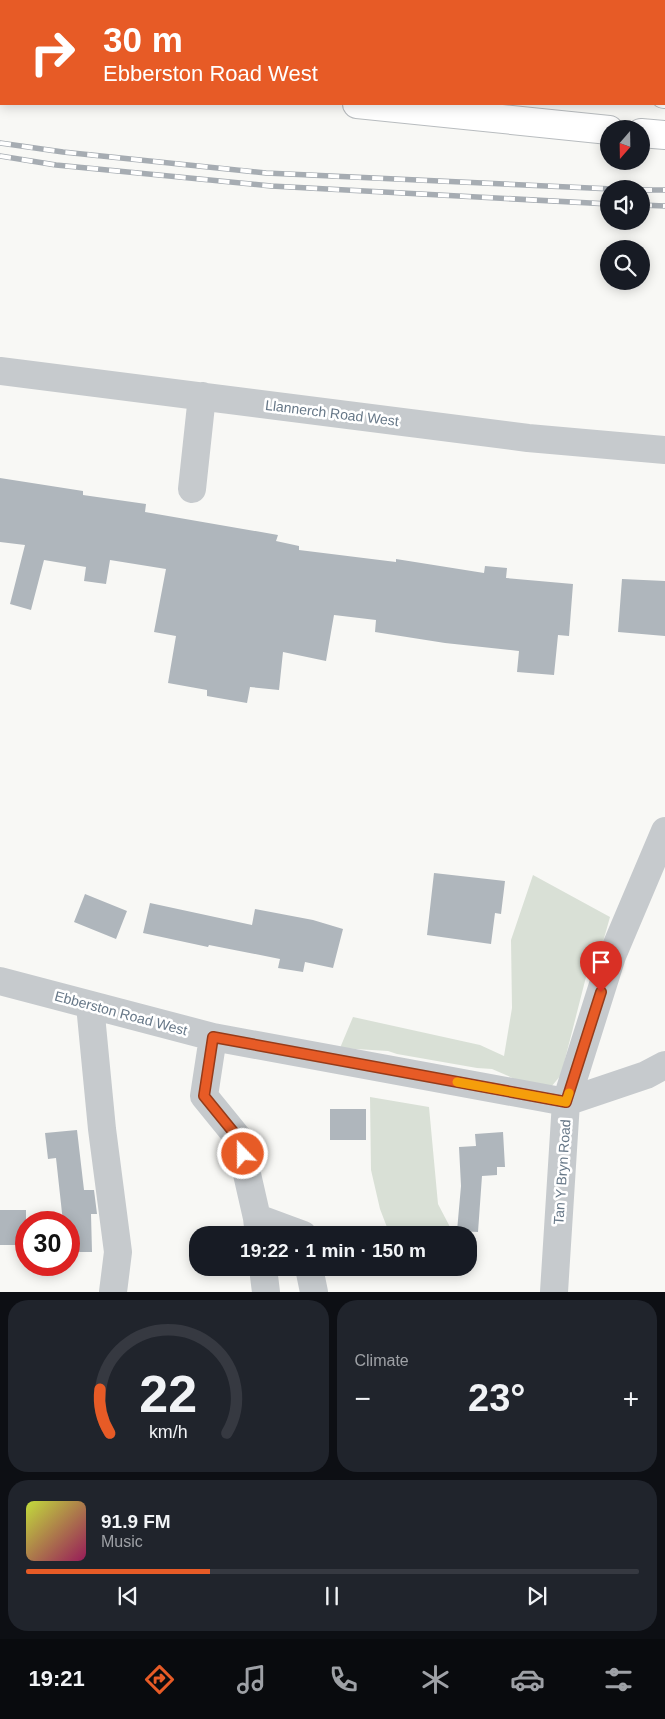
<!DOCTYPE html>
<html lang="en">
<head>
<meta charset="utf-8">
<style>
	body { margin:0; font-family:Helvetica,sans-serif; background:#20242c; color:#f1f3f6; height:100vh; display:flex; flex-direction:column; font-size:19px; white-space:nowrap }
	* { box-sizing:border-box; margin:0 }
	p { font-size:16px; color:#9ea1a6 }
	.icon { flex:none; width:28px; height:28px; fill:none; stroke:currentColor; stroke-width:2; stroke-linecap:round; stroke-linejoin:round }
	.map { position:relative; height:1292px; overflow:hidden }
	.details { display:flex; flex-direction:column; gap:8px; padding:8px; background:#0d0f14; flex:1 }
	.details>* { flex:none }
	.hud { position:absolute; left:0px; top:0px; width:665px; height:105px; box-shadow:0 2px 12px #0003; background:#e75b26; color:#fff; overflow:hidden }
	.needle { width:32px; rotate:200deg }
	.tools { position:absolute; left:600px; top:120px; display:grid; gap:10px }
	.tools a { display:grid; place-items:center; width:50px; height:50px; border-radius:50%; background:#171b24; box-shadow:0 2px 12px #0003; font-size:25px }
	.speed { position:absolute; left:15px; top:1211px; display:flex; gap:10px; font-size:25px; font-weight:700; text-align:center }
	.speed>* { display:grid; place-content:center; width:65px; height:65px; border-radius:50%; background:#171b24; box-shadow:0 2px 12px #0003; line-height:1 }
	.speed .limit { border:8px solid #d22; background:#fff; color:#111 }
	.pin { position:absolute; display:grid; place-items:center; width:42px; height:42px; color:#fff; margin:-51px -21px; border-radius:50% 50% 50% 0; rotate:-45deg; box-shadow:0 0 5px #0007 }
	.pin .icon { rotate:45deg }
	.me { position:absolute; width:55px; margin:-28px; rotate:338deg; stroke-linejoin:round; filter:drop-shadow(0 0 4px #0008) }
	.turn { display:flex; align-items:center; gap:18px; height:105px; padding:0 20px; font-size:22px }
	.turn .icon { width:65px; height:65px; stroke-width:2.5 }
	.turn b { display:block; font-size:35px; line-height:42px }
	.big { font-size:38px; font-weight:700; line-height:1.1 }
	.details .tile { flex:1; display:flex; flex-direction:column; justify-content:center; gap:8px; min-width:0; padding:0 18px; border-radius:20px; background:#20242c }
	.details .dial { align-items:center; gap:0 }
	.dial svg { height:130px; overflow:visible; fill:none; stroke:#363941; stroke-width:7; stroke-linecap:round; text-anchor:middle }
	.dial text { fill:#f1f3f6; stroke:none }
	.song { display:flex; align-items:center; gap:15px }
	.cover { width:60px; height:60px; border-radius:8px; background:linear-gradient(135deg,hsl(70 70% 55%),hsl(330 70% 35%)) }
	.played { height:5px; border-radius:2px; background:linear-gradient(90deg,#e75b26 30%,#363941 30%) }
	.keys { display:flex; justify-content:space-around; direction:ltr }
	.heat { display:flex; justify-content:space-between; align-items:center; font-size:28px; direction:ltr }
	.details .tiles { flex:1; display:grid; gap:8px; grid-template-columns:1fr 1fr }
	.tile:last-child { grid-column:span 2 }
	.trip { position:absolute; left:189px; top:1226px; width:288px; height:50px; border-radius:20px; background:#171b24; box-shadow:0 2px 12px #0003; font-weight:700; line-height:50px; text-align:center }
	.tabs { display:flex; height:80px; justify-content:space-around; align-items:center; background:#090b0e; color:#9ea1a6 }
	.tabs .icon { width:35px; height:35px }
	.tabs .selected { color:#e75b26 }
	.tabs b { font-size:22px; color:#f1f3f6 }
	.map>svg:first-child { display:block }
</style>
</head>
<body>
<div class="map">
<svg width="665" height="1292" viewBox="0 0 665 1292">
	<rect width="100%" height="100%" fill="#f8f8f5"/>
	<!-- green -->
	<path fill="#d9e0d6" d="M533,875L610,917L601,949L586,977L561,1075L551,1087L529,1085L492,1069L477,1068L397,1054L388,1051L340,1048L353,1017L480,1045L504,1056L512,1008L511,940Z
		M370,1097L429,1107L438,1204L450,1227L447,1235H390L380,1209L371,1170Z"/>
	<!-- building -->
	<path fill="#afb6bc" d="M0,478L83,491V495L146,504L145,512L278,535L276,541L299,546V550L396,562V559L484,573L485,566L507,568L506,578L573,584L569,636L558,635L554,675L517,672L519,651L445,643L375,632L376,620L334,615L326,661L283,652L279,690L250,687L247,703L207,696V690L168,683L176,636L154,632L166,569L110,560L106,584L84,581L86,567L44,560L31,610L10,604L25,545L0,542Z
		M622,579L665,581V636L618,632Z
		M434,873L505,881L501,914L495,913L491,944L427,935Z
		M85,894L127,911L116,939L74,922Z
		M150,903L252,925L255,909L313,920L343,929L333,968L305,962L303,972L278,968L280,959L209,945L208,947L143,933Z
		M330,1109H366V1140H330Z
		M77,1130L84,1190H94L97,1214H91L92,1252H69V1222H63L56,1158L48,1159L45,1133Z
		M503,1132L505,1167H497V1175L482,1176L478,1232L457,1231L461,1186L459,1147L476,1146L475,1134Z
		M0,1210H26V1245H0Z"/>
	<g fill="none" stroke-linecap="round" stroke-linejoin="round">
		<defs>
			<path id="highway" d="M571,0L572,1
				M0,14H1
				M664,47H665
				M0,61H1
				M664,94H665
				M357,104L609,130
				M641,133L665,135"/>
		</defs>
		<!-- highway casing -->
		<use href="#highway" stroke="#b8bcbf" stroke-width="30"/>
		<!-- minor -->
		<path stroke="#c6cacd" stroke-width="28" d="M429,0L438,1
			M532,0V1
			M0,371L528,438L665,450
			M192,489L202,396
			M0,981L213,1037L566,1102L646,1075L665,1065
			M90,1005L102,1129L118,1252L113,1292
			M213,1037L204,1096L239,1139L257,1218
			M259,1235L257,1218L303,1235
			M263,1268L266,1292
			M309,1268L314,1292
			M554,1292L566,1102L612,956L665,831"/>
		<!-- highway -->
		<use href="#highway" stroke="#fff" stroke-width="28"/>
		<defs>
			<path id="rail" d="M0,143L63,152L266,173L612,189
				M0,156L56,165L271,186L609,204
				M641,190H665
				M641,205L665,206"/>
		</defs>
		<!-- rail casing -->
		<use href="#rail" stroke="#a6acb2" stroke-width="5.5"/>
		<!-- rail -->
		<use href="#rail" stroke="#fff" stroke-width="4" stroke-dasharray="11" stroke-linecap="butt"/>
	</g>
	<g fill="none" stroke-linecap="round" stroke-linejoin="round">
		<defs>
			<path id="route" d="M243,1154L239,1139L204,1096L213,1037L566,1102L601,992"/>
		</defs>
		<!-- route casing -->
		<use href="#route" stroke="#963b19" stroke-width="12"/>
		<!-- route -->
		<use href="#route" stroke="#e75b26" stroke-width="9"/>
		<!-- slow -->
		<path stroke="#f59e0b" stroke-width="9" d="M457,1082L566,1102L569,1093"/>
	</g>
	<g text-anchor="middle" stroke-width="5" stroke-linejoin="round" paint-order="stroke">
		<!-- street labels -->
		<g font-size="14" fill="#667787" stroke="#fff">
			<text transform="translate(332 413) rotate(7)" y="5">Llannerch Road West</text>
			<text transform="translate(121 1013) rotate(15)" y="5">Ebberston Road West</text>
			<text transform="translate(562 1172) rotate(-86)" y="5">Tan Y Bryn Road</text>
		</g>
	</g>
</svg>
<div class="tools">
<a><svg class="needle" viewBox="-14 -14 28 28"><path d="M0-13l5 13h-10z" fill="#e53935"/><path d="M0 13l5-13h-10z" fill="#9ea1a6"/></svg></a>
<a><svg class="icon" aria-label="sound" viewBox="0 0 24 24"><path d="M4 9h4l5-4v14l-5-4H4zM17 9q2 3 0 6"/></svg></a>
<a><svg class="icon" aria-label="search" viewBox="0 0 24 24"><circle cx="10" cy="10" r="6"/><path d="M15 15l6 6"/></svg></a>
</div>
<div class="speed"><div class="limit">30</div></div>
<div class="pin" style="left:601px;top:992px;background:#d93025"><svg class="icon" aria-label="arrive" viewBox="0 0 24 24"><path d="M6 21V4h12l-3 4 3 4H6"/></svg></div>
<svg class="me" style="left:243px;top:1154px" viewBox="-20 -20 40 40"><circle r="17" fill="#e75b26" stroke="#fff" stroke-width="3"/><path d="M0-11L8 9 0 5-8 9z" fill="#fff"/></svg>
<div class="trip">19:22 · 1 min · 150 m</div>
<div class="hud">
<div class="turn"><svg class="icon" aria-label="right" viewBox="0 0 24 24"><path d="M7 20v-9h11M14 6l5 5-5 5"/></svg><div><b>30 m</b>Ebberston Road West</div></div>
</div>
</div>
<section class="details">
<div class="tiles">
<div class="tile dial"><svg viewBox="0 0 100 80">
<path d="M14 69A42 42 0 1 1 86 69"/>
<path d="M14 69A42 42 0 0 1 8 42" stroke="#e75b26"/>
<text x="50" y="56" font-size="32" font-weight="700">22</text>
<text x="50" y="72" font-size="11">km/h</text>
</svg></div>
<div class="tile"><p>Climate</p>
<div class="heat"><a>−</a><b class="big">23°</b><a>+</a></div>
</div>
<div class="tile">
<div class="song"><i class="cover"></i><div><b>91.9 FM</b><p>Music</p></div></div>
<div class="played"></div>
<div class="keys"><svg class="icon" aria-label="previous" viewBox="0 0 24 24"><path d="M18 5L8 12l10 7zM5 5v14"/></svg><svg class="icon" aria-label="pause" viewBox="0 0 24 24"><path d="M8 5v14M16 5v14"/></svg><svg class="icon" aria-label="next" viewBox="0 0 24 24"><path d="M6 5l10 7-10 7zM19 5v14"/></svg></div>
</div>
</div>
</section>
<nav class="tabs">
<b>19:21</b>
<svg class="icon selected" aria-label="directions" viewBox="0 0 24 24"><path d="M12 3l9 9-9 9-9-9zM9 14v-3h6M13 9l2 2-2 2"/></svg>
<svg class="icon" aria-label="music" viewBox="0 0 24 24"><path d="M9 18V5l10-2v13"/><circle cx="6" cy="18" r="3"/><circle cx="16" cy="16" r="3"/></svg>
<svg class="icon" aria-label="phone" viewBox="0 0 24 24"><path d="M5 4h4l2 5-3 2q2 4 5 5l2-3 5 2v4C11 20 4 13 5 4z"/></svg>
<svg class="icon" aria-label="climate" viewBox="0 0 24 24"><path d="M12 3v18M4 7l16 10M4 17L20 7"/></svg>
<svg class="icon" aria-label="car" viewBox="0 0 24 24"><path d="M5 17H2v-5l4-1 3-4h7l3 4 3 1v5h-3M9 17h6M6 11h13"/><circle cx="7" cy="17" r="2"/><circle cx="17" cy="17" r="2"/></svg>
<svg class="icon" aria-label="filters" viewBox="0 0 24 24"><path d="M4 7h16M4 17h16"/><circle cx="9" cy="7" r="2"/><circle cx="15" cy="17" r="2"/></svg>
</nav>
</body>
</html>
